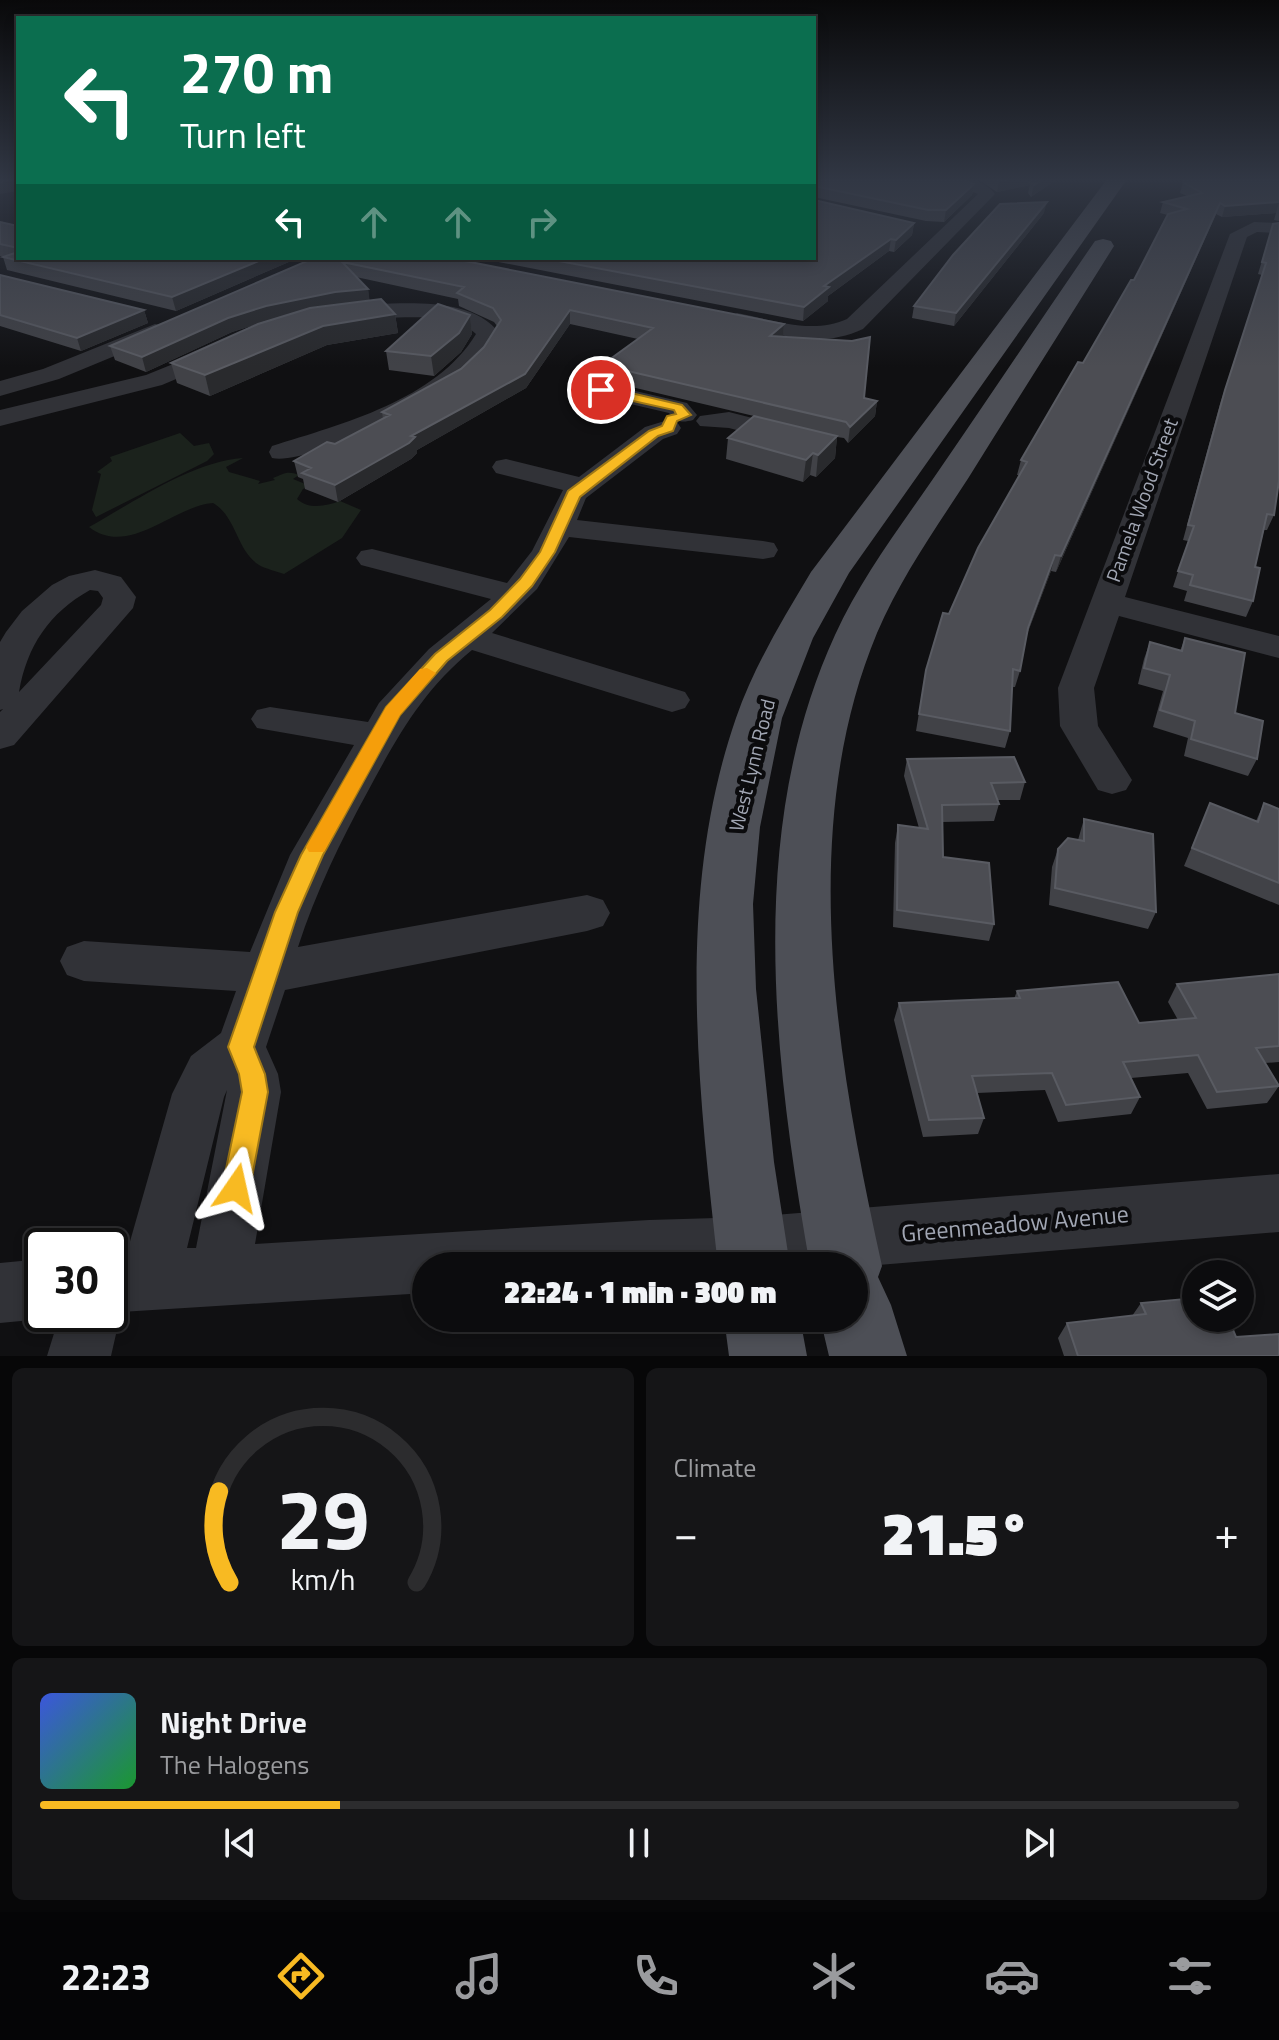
<!DOCTYPE html>
<html lang="en">
<head>
<meta charset="utf-8">
<style>
	body { margin:0; font-family:"Titillium Web",sans-serif; background:#151517; color:#f1f3f6; height:100vh; display:flex; flex-direction:column; font-size:30px; white-space:nowrap }
	* { box-sizing:border-box; margin:0 }
	p { font-size:26px; color:#9a9b9e }
	.icon { flex:none; width:44px; height:44px; fill:none; stroke:currentColor; stroke-width:2; stroke-linecap:round; stroke-linejoin:round }
	.map { position:relative; height:1356px; overflow:hidden }
	.side { display:flex; flex-direction:column; gap:12px; padding:12px; background:#070708; flex:1 }
	.side>* { flex:none }
	.hud { position:absolute; left:16px; top:16px; width:800px; height:244px; border-radius:0px; box-shadow:0 4px 12px #0003,0 0 0 2px #2c2c2e; background:#0b6e4f; color:#fff; overflow:hidden }
	.fabs { position:absolute; left:1182px; top:1260px; display:grid; gap:16px }
	.fabs a { display:grid; place-items:center; width:72px; height:72px; border-radius:50%; background:#0c0c0e; box-shadow:0 4px 12px #0003,0 0 0 2px #2c2c2e; font-size:40px }
	.speed { position:absolute; left:24px; top:1228px; display:flex; gap:16px; font-size:40px; font-weight:700; text-align:center }
	.speed>* { display:grid; place-content:center; width:104px; height:104px; border-radius:50%; background:#0c0c0e; box-shadow:0 4px 12px #0003,0 0 0 2px #2c2c2e; line-height:1 }
	.speed .limit { border:4px solid #111; border-radius:12px; background:#fff; color:#111 }
	.pin { position:absolute; display:grid; place-items:center; width:68px; height:68px; color:#fff; margin:-34px; border:4px solid #fff; border-radius:50%; box-shadow:0 2px 8px #0007 }
	.me { position:absolute; width:88px; margin:-44px; rotate:11deg; stroke-linejoin:round; filter:drop-shadow(0 0 6px #0008) }
	.turn { display:flex; align-items:center; gap:28px; height:168px; padding:0 32px; font-size:36px }
	.turn .icon { width:104px; height:104px; stroke-width:2.5 }
	.turn b { display:block; font-size:56px; line-height:68px }
	.lanes { display:flex; align-items:center; height:76px; padding:0 32px; background:#0003; justify-content:center; gap:40px; direction:ltr }
	.lanes .off { opacity:.35 }
	.big { font-size:60px; font-weight:800; line-height:1.1 }
	.side .card { flex:1; display:flex; flex-direction:column; justify-content:center; gap:12px; min-width:0; padding:0 28px; border-radius:12px; background:#151517 }
	.side .dial { align-items:center; gap:0 }
	.dial svg { height:208px; overflow:visible; fill:none; stroke:#2c2c2e; stroke-width:7; stroke-linecap:round; text-anchor:middle }
	.dial text { fill:#f1f3f6; stroke:none }
	.song { display:flex; align-items:center; gap:24px }
	.cover { width:96px; height:96px; border-radius:12px; background:linear-gradient(135deg,hsl(230 70% 55%),hsl(130 70% 35%)) }
	.played { height:8px; border-radius:4px; background:linear-gradient(90deg,#f8ba22 25%,#2c2c2e 25%) }
	.keys { display:flex; justify-content:space-around; direction:ltr }
	.heat { display:flex; justify-content:space-between; align-items:center; font-size:44px; direction:ltr }
	.side .tiles { flex:1; display:grid; gap:12px; grid-template-columns:1fr 1fr }
	.card:last-child { grid-column:span 2 }
	.trip { position:absolute; left:412px; top:1252px; width:456px; height:80px; border-radius:40px; background:#0c0c0e; box-shadow:0 4px 12px #0003,0 0 0 2px #2c2c2e; font-weight:800; line-height:80px; text-align:center }
	.menu { display:flex; height:128px; justify-content:space-around; align-items:center; background:#050506; color:#9a9b9e }
	.menu .icon { width:56px; height:56px }
	.menu .active { color:#f8ba22 }
	.menu b { font-size:36px; color:#f1f3f6 }
	.map>svg:first-child { display:block }
</style>
</head>
<body>
<div class="map">
<svg width="1279" height="1356" viewBox="0 0 1279 1356">
	<rect width="100%" height="100%" fill="#101012"/>
	<!-- green -->
	<path fill="#1b221c" d="M180,433L194,446L209,443L214,454L207,461L96,517L92,510L101,474L97,472L112,461L110,457Z
		M243,458L226,467L229,472L260,481L258,484L275,480L273,478C283,474 287,470 299,475L293,479L310,486L303,489L297,499C309,510 326,506 340,501L361,510L342,538L284,574C276,571 266,569 259,565C236,550 237,517 213,503C173,506 129,558 89,527C132,503 193,461 243,458Z"/>
	<g fill="none" stroke-linecap="round" stroke-linejoin="round">
		<!-- minor -->
		<path fill="#313237" fill-rule="evenodd" d="M936,178C957,177 981,176 995,194L863,329C821,349 780,335 737,325L726,319L737,313C773,320 812,335 847,319L978,194Z
			M1254,222L1279,223V233L1257,232L1247,237L1125,597L1279,636V658L1119,616L1094,688L1098,726L1132,780L1126,790L1112,794L1098,790L1060,726L1058,688L1230,234Z
			M377,304C415,303 474,299 499,333C489,352 478,368 461,381C431,404 307,466 272,458L269,452L272,446C342,424 436,400 476,334C442,301 348,330 333,313L344,307Z
			M155,324L163,326L166,331L163,336L59,379L0,396V381L43,369Z
			M220,345L228,347L231,352L228,357L162,385L0,426V410L146,375Z
			M601,383L687,403L697,415L693,420C682,423 676,422 669,413L592,395L589,390L592,385Z
			M729,412L799,430L803,436L799,442L790,444L729,428L700,426L696,421L700,416Z
			M668,420L677,422L681,428L677,434L663,439L586,498L577,520L763,541L774,543L778,550L774,557L763,559L569,537L537,589L492,633L685,692L690,700L685,708L672,712L659,708L472,650C423,690 397,737 368,791C340,842 316,892 298,947L587,895L603,900L610,913L603,926L587,931L285,990L266,1047L278,1074L281,1092L255,1244L649,1220L750,1217L1279,1174V1232L854,1267L426,1266V1293L121,1312L111,1356H47L60,1314H110V1253L127,1252L172,1094L191,1056L221,1033L236,991L84,981L67,975L60,961L67,947L84,941L250,952L290,855L354,745L257,728L251,719L257,710L270,707L368,722L379,703L429,649L491,599L361,565L356,558L361,551L372,549L507,583L532,551L563,490L496,473L492,467L496,461L506,459L579,477L645,427ZM227,1090L196,1248H187L224,1097Z
			M95,570L121,577L136,597L133,608L14,745L0,749V712L3,709L0,710V642L6,632L22,611L52,585L69,576ZM90,590L98,591L103,598L101,605L19,692C27,646 49,613 90,590Z
			M42,1259V1314H55L42,1319L0,1323V1263Z"/>
		<!-- major -->
		<path fill="#4d4f56" fill-rule="evenodd" d="M1108,178H1128L849,573L813,638L782,718L760,827L753,904L756,989L774,1162L790,1266H718C698,1085 675,894 736,718C754,666 783,619 811,572Z
			M1103,239L1111,241L1114,246C1066,323 1017,400 969,477C936,528 901,577 877,633C795,830 838,1066 882,1266L878,1277L891,1305L907,1356H829L820,1318H854V1266H810C774,1061 745,831 835,635C861,578 900,527 935,476C989,398 1041,319 1095,241Z
			M724,1318H800L807,1356H729Z"/>
	</g>
	<!-- wall -->
	<path fill="#414247" d="M814,178L974,184L972,195L944,222L926,221L814,197V200L914,223L912,235L894,252L889,251L828,296V301L803,321L478,258H814Z
		M973,178H1064L1057,179L1031,197L1028,193L1030,185L997,192L976,178Z
		M1279,178V221L1274,220L1276,213L1222,217L1216,214L1056,572L1051,571L1026,637L1020,671L1015,687H1012L1010,731L1005,748L916,731L926,670L949,614L1019,475H1017L1021,460L1083,363L1134,280L1168,215L1160,213L1163,202L1187,196L1180,193L1183,182Z
		M1044,213L954,326L912,318L914,306Z
		M0,222L18,226V258H298L176,311L7,270L3,257H4L0,256Z
		M1273,224L1274,515L1267,530H1264L1255,567L1253,601L1246,617L1184,601L1187,591L1173,587L1188,541L1183,540L1220,404L1262,275L1258,274Z
		M314,258L784,324L783,336L864,398L877,401L875,416L848,443L844,438L837,437L835,458L816,477L810,475L803,482L726,459L728,438L754,416L602,380V365L638,339L570,324L526,388L417,450V453L411,459L338,502L305,489L303,479L298,477L294,461L335,444L383,419L382,412L461,369L484,347L497,326L494,322L459,306L458,299L356,277L368,289L369,301L395,314L398,333L327,345L210,396L177,383L171,363L257,324L232,332L146,372L115,360L110,346Z
		M0,275L144,310L148,323L81,351L0,326Z
		M470,315L472,334L461,352L434,376L389,370L386,351Z
		M1185,638L1235,713L1257,759L1248,776L1184,756L1188,738L1153,727L1163,691L1138,684L1144,659L1150,642L1180,651Z
		M907,759L1025,782L1020,800H997L999,804L994,821L942,822L943,857L994,924L989,941L893,927L895,843L898,825L919,828L904,776Z
		M1210,803L1256,821L1264,803L1279,809V905L1184,866Z
		M1084,819L1156,912L1148,929L1049,905L1052,867L1058,849L1078,840Z
		M1279,974V1062L1265,1063L1279,1086L1267,1103L1207,1109L1188,1073L1131,1078L1140,1097L1131,1114L1058,1122L1045,1090L977,1093L984,1118L978,1134L923,1137L894,1020L899,1003L1014,999L1017,991L1139,1023L1178,1020L1168,1002L1177,984Z
		M1141,1303L1236,1337L1279,1356H1064L1058,1338L1067,1323L1132,1316Z"/>
	<!-- shaded-wall -->
	<path fill="#292a2d" d="M1014,178H1037L1030,182V185L997,192L999,181Z
		M1045,178H1064L1057,179L1031,197L1034,185Z
		M18,179V191L0,194V182Z
		M974,184L972,195L944,222L946,210Z
		M1047,202L1044,213L954,326L956,313Z
		M1279,202L1276,213L1222,217L1225,206Z
		M1220,203L1216,214L1056,572L1061,556Z
		M914,223L912,235L894,252L896,240Z
		M891,239L889,251L828,296V301L803,321L804,307L824,286Z
		M266,258H298L176,311L172,297Z
		M368,289L370,303L269,320L232,332L146,372L142,357L228,318L266,306L335,292Z
		M144,310L148,323L81,351L77,338Z
		M570,310V324L526,388L417,450V453L411,459L338,502L335,485Z
		M395,314L398,333L327,345L210,396L205,375L323,326Z
		M470,315L472,334L461,352L434,376L431,356Z
		M784,324L783,338L770,336Z
		M877,401L875,416L848,443L850,427Z
		M837,436L835,458L816,477L818,455Z
		M813,453L810,475L803,482L806,460Z
		M1055,555L1051,571L1023,645L1028,628Z"/>
	<!-- building -->
	<path fill="#4c4d53" stroke="#595b62" stroke-width="2" d="M0,178H18V179L0,182Z
		M814,178H958L974,184L946,210H928L814,186Z
		M995,178H1014L999,181Z
		M1034,178H1045L1034,185L1030,182Z
		M1186,178H1279V202L1225,206L1220,203L1061,556L1055,555L1028,628L1020,671L1013,669L1010,731L919,714L926,670L943,613L949,614L978,548L1027,462L1021,460L1078,362L1083,363L1131,280H1134L1168,214L1187,209L1163,202L1202,193L1183,182Z
		M814,195V200L914,223L896,240L891,239L824,286L829,287L804,307L543,258H814Z
		M1047,202L956,313L914,306L953,255L1000,204Z
		M0,222L18,226V248L0,244Z
		M1279,223V481L1274,515L1267,514L1255,567L1260,568L1253,601L1190,585L1193,575L1178,571L1194,526L1188,525L1225,390L1266,263L1262,262L1273,224Z
		M18,252V258H266L172,297L3,257Z
		M314,258H450L784,324L770,336L852,341L870,337L864,398L877,401L850,427L846,422L602,365L653,328L570,310L525,374L411,436L415,437L409,443L335,485L302,473L311,468L294,461L327,442L335,444L390,415L382,412L461,369L484,347L501,320L493,308L457,293L464,287L342,262L368,289L335,292L266,306L228,318L142,357L110,346Z
		M0,275L144,310L77,338L0,315Z
		M381,299L395,314L323,326L205,375L171,363L258,324L310,308Z
		M438,304L470,315L459,333L431,356L386,351Z
		M754,416L837,436L818,455L813,453L806,460L728,438Z
		M1185,638L1245,653L1235,713L1263,721L1257,759L1191,739L1195,721L1160,710L1170,675L1144,668L1150,642L1182,651Z
		M1014,757L1025,782L991,783L999,804L942,805L943,857L989,863L994,924L897,910L898,825L928,829L907,759Z
		M1210,803L1258,822L1264,803L1279,809V883L1192,848Z
		M1084,819L1153,834L1156,912L1055,888L1058,849L1068,838L1084,841Z
		M1279,974V1046L1256,1048L1279,1086L1217,1092L1198,1055L1123,1062L1140,1097L1066,1105L1052,1073L972,1076L984,1118L929,1120L899,1003L1020,998L1017,991L1118,982L1139,1023L1196,1018L1177,984Z
		M1196,1298V1318H1228L1236,1337L1279,1334V1356H1078L1067,1323L1146,1314L1141,1303Z"/>
	<!-- sky -->
	<linearGradient id="sky" x2="0" y2="1"><stop stop-color="#09090a"/><stop offset="0.49" stop-color="#313744"/><stop offset="1" stop-color="#313744" stop-opacity="0"/></linearGradient>
	<rect width="1279" height="367" fill="url(#sky)"/>
	<!-- route -->
	<path fill="#f8ba22" stroke="#a17916" stroke-width="2" d="M601,386L682,405L691,415L677,421L673,431L658,436L580,497L555,552L532,586L502,617L447,661L400,715L323,855L298,912L254,1047L265,1074L268,1092L250,1188L246,1198L236,1202L226,1198L222,1188L242,1092L239,1074L228,1047L275,912L301,855L386,707L435,654L490,610L520,579L540,552L568,491L649,431L662,426L667,416L676,414L674,410L597,393L595,390Z"/>
	<!-- slow -->
	<path fill="#f59e0b" d="M427,668L436,673L400,715L324,852H309L306,847L386,707L420,669Z"/>
	<g text-anchor="middle" stroke-width="8" stroke-linejoin="round" paint-order="stroke">
		<!-- street labels -->
		<g font-size="20" fill="#a1a6b3" stroke="#0b0b0d">
			<text transform="translate(1142 500) rotate(-70)" y="7">Pamela Wood Street</text>
			<text transform="translate(752 765) rotate(-76)" y="7">West Lynn Road</text>
		</g>
		<!-- near-street labels -->
		<g font-size="24" fill="#a1a6b3" stroke="#0b0b0d">
			<text transform="translate(1015 1224) rotate(-5)" y="8">Greenmeadow Avenue</text>
		</g>
	</g>
</svg>
<div class="fabs">
<a><svg class="icon" aria-label="layers" viewBox="0 0 24 24"><path d="M12 4l9 5-9 5-9-5zM3 14l9 5 9-5"/></svg></a>
</div>
<div class="speed"><div class="limit">30</div></div>
<div class="pin" style="left:601px;top:390px;background:#d93025"><svg class="icon" aria-label="arrive" viewBox="0 0 24 24"><path d="M6 21V4h12l-3 4 3 4H6"/></svg></div>
<svg class="me" style="left:236px;top:1188px" viewBox="-20 -20 40 40"><path d="M0-17L14 15 0 8-14 15z" fill="#f8ba22" stroke="#fff" stroke-width="4"/></svg>
<div class="trip">22:24 · 1 min · 300 m</div>
<div class="hud">
<div class="turn"><svg class="icon" aria-label="left" viewBox="0 0 24 24"><path d="M17 20v-9H6M10 6l-5 5 5 5"/></svg><div><b>270 m</b>Turn left</div></div>
<div class="lanes"><svg class="icon" aria-label="left" viewBox="0 0 24 24"><path d="M17 20v-9H6M10 6l-5 5 5 5"/></svg><svg class="icon off" aria-label="ahead" viewBox="0 0 24 24"><path d="M12 20V5M6 11l6-6 6 6"/></svg><svg class="icon off" aria-label="ahead" viewBox="0 0 24 24"><path d="M12 20V5M6 11l6-6 6 6"/></svg><svg class="icon off" aria-label="right" viewBox="0 0 24 24"><path d="M7 20v-9h11M14 6l5 5-5 5"/></svg></div>
</div>
</div>
<section class="side">
<div class="tiles">
<div class="card dial"><svg viewBox="0 0 100 80">
<path d="M14 69A42 42 0 1 1 86 69"/>
<path d="M14 69A42 42 0 0 1 10 34" stroke="#f8ba22"/>
<text x="50" y="56" font-size="32" font-weight="700">29</text>
<text x="50" y="72" font-size="11">km/h</text>
</svg></div>
<div class="card"><p>Climate</p>
<div class="heat"><a>−</a><b class="big">21.5°</b><a>+</a></div>
</div>
<div class="card">
<div class="song"><i class="cover"></i><div><b>Night Drive</b><p>The Halogens</p></div></div>
<div class="played"></div>
<div class="keys"><svg class="icon" aria-label="previous" viewBox="0 0 24 24"><path d="M18 5L8 12l10 7zM5 5v14"/></svg><svg class="icon" aria-label="pause" viewBox="0 0 24 24"><path d="M8 5v14M16 5v14"/></svg><svg class="icon" aria-label="next" viewBox="0 0 24 24"><path d="M6 5l10 7-10 7zM19 5v14"/></svg></div>
</div>
</div>
</section>
<nav class="menu">
<b>22:23</b>
<svg class="icon active" aria-label="directions" viewBox="0 0 24 24"><path d="M12 3l9 9-9 9-9-9zM9 14v-3h6M13 9l2 2-2 2"/></svg>
<svg class="icon" aria-label="music" viewBox="0 0 24 24"><path d="M9 18V5l10-2v13"/><circle cx="6" cy="18" r="3"/><circle cx="16" cy="16" r="3"/></svg>
<svg class="icon" aria-label="phone" viewBox="0 0 24 24"><path d="M5 4h4l2 5-3 2q2 4 5 5l2-3 5 2v4C11 20 4 13 5 4z"/></svg>
<svg class="icon" aria-label="climate" viewBox="0 0 24 24"><path d="M12 3v18M4 7l16 10M4 17L20 7"/></svg>
<svg class="icon" aria-label="car" viewBox="0 0 24 24"><path d="M5 17H2v-5l4-1 3-4h7l3 4 3 1v5h-3M9 17h6M6 11h13"/><circle cx="7" cy="17" r="2"/><circle cx="17" cy="17" r="2"/></svg>
<svg class="icon" aria-label="filters" viewBox="0 0 24 24"><path d="M4 7h16M4 17h16"/><circle cx="9" cy="7" r="2"/><circle cx="15" cy="17" r="2"/></svg>
</nav>
</body>
</html>
